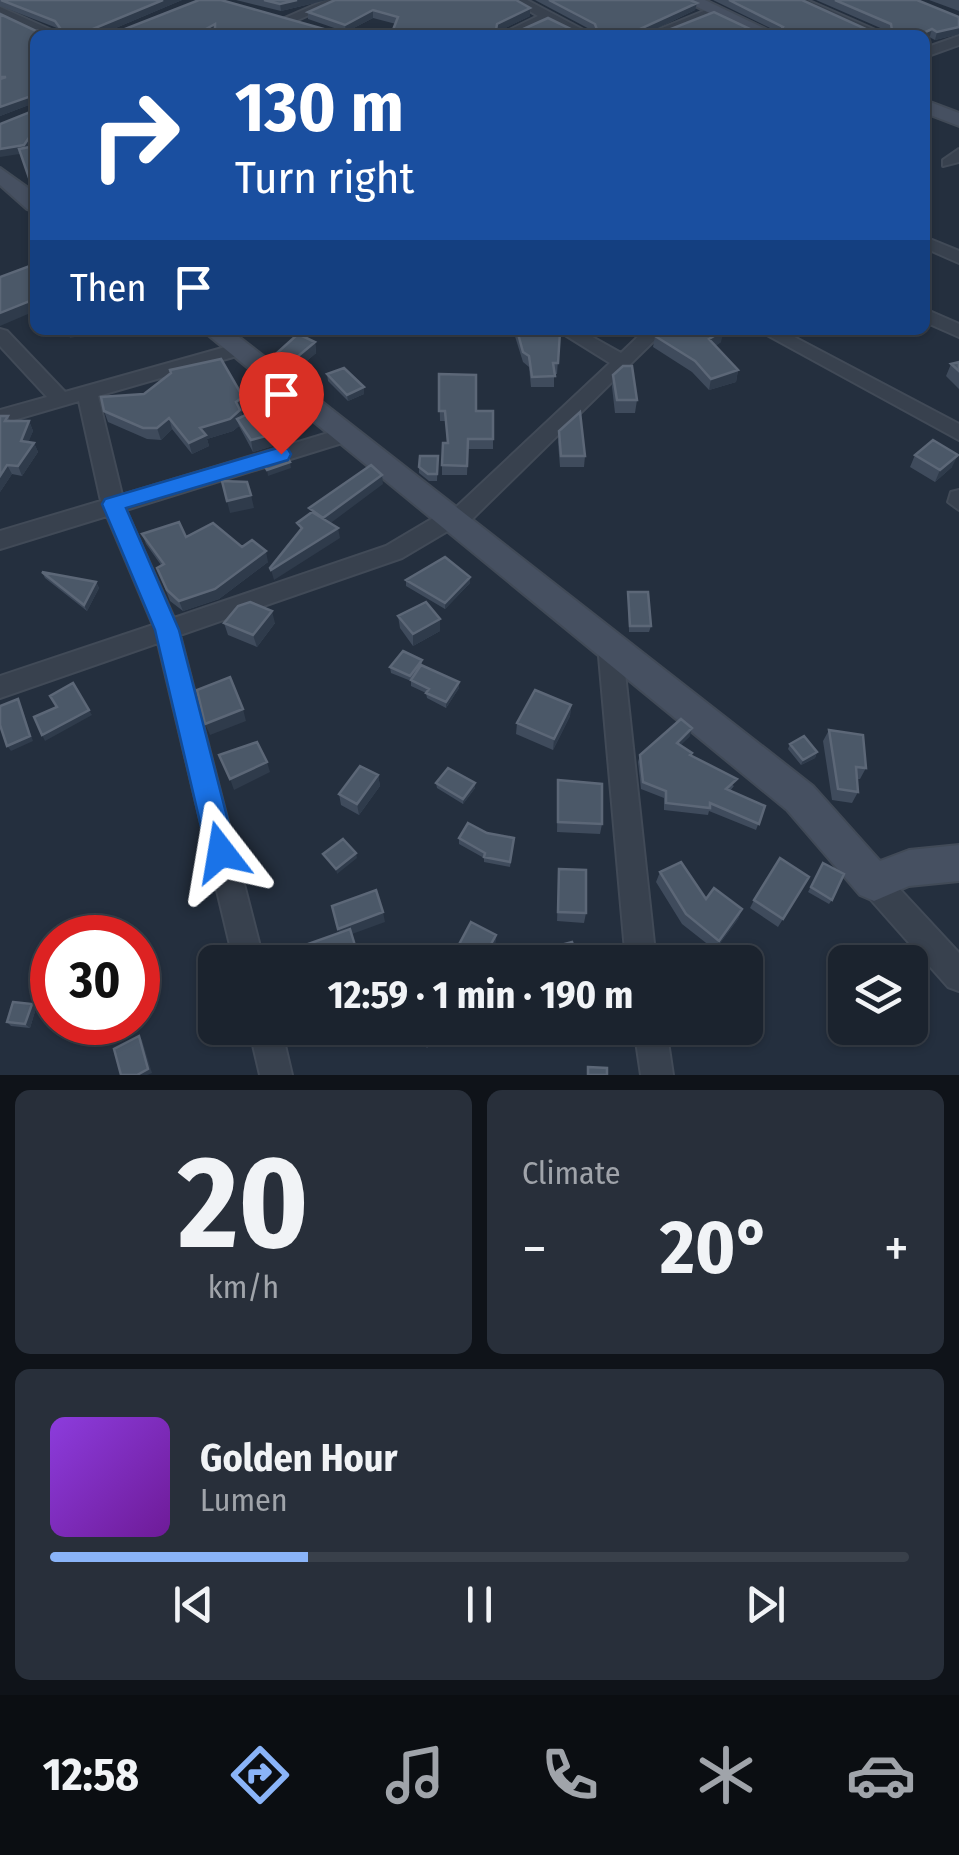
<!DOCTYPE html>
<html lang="en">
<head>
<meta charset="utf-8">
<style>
	body { margin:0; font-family:"Fira Sans Condensed",sans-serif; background:#282f3a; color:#f1f3f6; height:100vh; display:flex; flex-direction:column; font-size:38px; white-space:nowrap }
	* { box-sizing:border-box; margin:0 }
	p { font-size:32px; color:#a0a4aa }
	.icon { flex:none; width:55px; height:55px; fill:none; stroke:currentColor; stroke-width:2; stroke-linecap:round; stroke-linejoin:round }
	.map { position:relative; height:1075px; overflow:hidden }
	.sheet { display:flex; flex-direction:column; gap:15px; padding:15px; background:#0f1319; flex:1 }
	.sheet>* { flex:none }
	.banner { position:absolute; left:30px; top:30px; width:900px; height:305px; border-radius:15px; box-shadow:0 2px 8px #0004,0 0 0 2px #39404a; background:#1a4fa0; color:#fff; overflow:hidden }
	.tools { position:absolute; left:828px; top:945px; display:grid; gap:20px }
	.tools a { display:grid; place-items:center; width:100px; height:100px; border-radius:15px; background:#1b232e; box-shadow:0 2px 8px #0004,0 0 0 2px #39404a; font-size:50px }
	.speed { position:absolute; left:30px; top:915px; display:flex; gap:20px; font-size:50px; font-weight:700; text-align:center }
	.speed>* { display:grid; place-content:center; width:130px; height:130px; border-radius:50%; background:#1b232e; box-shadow:0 2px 8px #0004,0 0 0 2px #39404a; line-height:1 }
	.speed .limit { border:15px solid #d22; background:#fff; color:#111 }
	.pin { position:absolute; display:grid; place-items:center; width:85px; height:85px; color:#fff; margin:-102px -42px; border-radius:50% 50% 50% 0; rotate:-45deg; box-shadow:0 0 10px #0007 }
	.pin .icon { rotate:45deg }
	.me { position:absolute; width:110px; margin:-55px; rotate:346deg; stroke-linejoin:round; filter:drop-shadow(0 0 8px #0008) }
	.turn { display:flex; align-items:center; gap:35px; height:210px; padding:0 40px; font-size:45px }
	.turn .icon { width:130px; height:130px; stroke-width:2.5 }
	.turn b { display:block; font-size:70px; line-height:85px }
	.then { display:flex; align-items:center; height:95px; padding:0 40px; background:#0003; gap:20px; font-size:38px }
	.big { font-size:75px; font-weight:700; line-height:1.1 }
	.sheet .card { flex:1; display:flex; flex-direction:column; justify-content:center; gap:15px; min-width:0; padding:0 35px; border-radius:15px; background:#282f3a }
	.sheet .dial { align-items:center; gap:0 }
	.dial b { font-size:130px; line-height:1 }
	.song { display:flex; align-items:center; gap:30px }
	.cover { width:120px; height:120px; border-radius:15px; background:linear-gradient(135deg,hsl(270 70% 55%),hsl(280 70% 35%)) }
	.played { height:10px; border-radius:5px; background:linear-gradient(90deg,#8ab4f8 30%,#39404a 30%) }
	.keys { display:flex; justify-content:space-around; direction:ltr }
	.heat { display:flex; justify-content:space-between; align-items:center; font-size:55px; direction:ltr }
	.sheet .tiles { flex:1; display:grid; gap:15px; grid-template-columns:1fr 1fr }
	.card:last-child { grid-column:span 2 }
	.trip { position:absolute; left:198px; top:945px; width:565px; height:100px; border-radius:15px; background:#1b232e; box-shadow:0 2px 8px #0004,0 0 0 2px #39404a; font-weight:700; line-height:100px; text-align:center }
	.menu { display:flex; height:160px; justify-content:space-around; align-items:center; background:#0b0e12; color:#a0a4aa }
	.menu .icon { width:70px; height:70px }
	.menu .current { color:#8ab4f8 }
	.menu b { font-size:45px; color:#f1f3f6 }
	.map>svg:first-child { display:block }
</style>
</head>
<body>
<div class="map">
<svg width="959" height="1075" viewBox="0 0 959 1075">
	<rect width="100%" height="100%" fill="#242f3e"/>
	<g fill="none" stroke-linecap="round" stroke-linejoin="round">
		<defs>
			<path id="street" d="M326,0H343L291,23L280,20Z
				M511,0H527L593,35H576L548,21L517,35H499L538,16Z
				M790,0H807L887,35H869Z
				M0,7L56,32L58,35H40L0,16Z
				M711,8L722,11L664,35H645Z
				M959,36V45L925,57V48Z
				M959,149V162L943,166V160Z
				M925,237L959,251V263L925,248Z
				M925,309L959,324V337L925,322Z
				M0,329L7,331L65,392L240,343L247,345V353L98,396L122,495L348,427L355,429L358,434L355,439L126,510L174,618L386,546L440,514L451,512L610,363L557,330H580L621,353L645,330H665L464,527L451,529L402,558L180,635L264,962H234L158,643L0,698V676L153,625L107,516L0,549V531L101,501L79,401L0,424V410L47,397L0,346Z
				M758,330H781L959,424V440Z
				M959,490V510L948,502L951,492Z
				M610,635L619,638L622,645L656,962H626L598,645L601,638Z
				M874,868L884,872L959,953V991L948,987L864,892L860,882L864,872Z
				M249,1028H281L292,1075H260Z
				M634,1028H666L673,1075H641Z"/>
			<path id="secondary" d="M683,0H705L778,35H754Z
				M925,100L959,113V126L925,113Z
				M0,168L35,193V211L27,209L0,185Z
				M202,330H230L813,786L880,861L909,850L959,845V881L909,886L874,901L860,895L787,810Z"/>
		</defs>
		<!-- street casing -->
		<use href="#street" stroke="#414a57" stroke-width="4"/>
		<!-- secondary casing -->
		<use href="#secondary" stroke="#414a57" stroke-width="4"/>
		<!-- street -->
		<use href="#street" fill="#38414e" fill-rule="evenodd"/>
		<!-- secondary -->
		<use href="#secondary" fill="#465061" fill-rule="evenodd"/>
	</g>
	<!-- wall -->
	<path fill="#3f4b5c" d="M0,0H182L111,30L215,32L210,35H35V104L34,103L0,116V14L36,31L57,28L0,6Z
		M236,0H327L281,11Z
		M335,0L530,16L501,30H573L572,35H391L396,24L373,18L346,32L308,19V12Z
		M535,0H690L697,3L695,10L654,30L776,31L713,0H802L870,31L885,30L816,0H917L959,17V34L935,40L925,35H596L595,32Z
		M929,0H959V11Z
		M513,330H539L540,332H560L557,374H554V387H531L529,367L523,362Z
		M655,336L721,342L715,346L738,370L736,382L709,390L692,372L653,347Z
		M315,342L316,353L292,374L279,363L277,353Z
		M959,362V389L946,376L951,364Z
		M327,374L364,394L348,401L328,381Z
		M439,374L476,411H493V449H468L467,475H442V465L447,443L446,421H440Z
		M613,375L637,400L635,413H615L612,387Z
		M243,397L246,408L241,412L242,416L288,421L290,432L275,439L276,445L253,452L239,426L233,431L207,439L209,446L192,454L172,429L161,440L147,439L108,422L104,411Z
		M8,416L10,421H29L33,431L28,442L34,443L38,452L22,476L12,474L0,492Z
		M559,431L585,456L584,467H560L558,442Z
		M915,455L952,467L935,482L910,467Z
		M438,456L437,481H429L419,473V467Z
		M142,534L186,537L242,547L268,562L219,599L183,611L170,601L157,568L161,565L146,544Z
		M42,572L96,582L99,588L87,611L45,578Z
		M406,580L470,583L445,609L406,586Z
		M628,592L651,626L649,632H629Z
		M398,616L440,631L413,646L400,628Z
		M224,623H275L257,647L228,635Z
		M422,660V665L459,688L446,708L427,698L426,693L411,686V681L391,673L390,667Z
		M571,705L570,716L553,750L516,734L517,723Z
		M829,730L866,768L860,779H857L858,792L852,803L832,800L823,741Z
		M690,736L680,745L691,756L734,786L730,791L765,806L756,830L709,811L708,815L664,810V798L641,789L638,762L640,755Z
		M790,744L817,752L815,758L801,765L788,749Z
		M378,775L380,786L359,815L341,805L339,794Z
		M558,780L602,824L600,834L557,832Z
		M436,783L475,788L463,804L437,788Z
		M487,833L514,838L510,867L484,862V858L459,844V838Z
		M823,863L832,900L829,904L808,892Z
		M559,869L586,913L584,923L557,921Z
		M660,872L706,899L742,909L738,919L715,950L682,924L656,882Z
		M809,877L778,927L750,908L754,900Z
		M496,935L495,945L486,962H459L455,960V952Z
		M36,1008L30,1028L11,1026L7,1022Z
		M403,1028H448L427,1048L415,1034Z"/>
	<!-- shaded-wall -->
	<path fill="#2f3b4b" d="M163,0H182L99,35L95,28Z
		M297,0H327L281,11L280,4Z
		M697,3L695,10L643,35L642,28Z
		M530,8V16L497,32L496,35L497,24Z
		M373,10V18L346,32L345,25Z
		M215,24L216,32L210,35H195Z
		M959,27V34L935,40L937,32Z
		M932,29L930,36L925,39V35H919Z
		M31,96L34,103L0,116V107Z
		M35,129V141L26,153L0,157V149Z
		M35,299V311L0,326V313Z
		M67,330H90V334L70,338Z
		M724,330L721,342L707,351L709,339Z
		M315,342L316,353L292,374L290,363Z
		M738,370L736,382L709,390L711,379Z
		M364,387V394L348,401L347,395Z
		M243,397L246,408L241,412L243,422L237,419L239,426L233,431L207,439L209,446L192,454L189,443L200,428Z
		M169,418L172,429L161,440L157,428Z
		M29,421L33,431L25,451L21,441Z
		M288,421L290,432L275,439L276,445L253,452L251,440L271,428Z
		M34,443L38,452L22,476L18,466Z
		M958,455L952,467L935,482L940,470Z
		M290,462L291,468L268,476L267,470Z
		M7,465L12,474L0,492V476Z
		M382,475L383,484L324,528L323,518Z
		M251,495L254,508L230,513L227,501Z
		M338,528L340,538L274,580L271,570Z
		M266,551L268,562L219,599L183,611L179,601Z
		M470,577V583L445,609V603Z
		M96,582L99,588L87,611L84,605Z
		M272,611L275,623L257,647L253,635Z
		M440,619V631L413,646V634Z
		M459,682V688L446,708V702Z
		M18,699L21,705L33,741L11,751L7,746Z
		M571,705L570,716L553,750L554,739Z
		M243,709L246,721L210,735L205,724Z
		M89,710L92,715L45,741L42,735Z
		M692,728L690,736L675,751L677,743Z
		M817,752L815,758L801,765L803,760Z
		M267,762L270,772L234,790L230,779Z
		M378,775L380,786L359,815L357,804Z
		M475,783V788L463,804V799Z
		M356,853L357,858L337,874L336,869Z
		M742,909L738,919L715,950L719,941Z
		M383,912L385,922L341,938L338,929Z
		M496,935L495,945L486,962H481Z
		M32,1004L36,1008L30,1028L25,1024Z
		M441,1028H448L427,1048V1041Z
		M139,1036L142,1040L152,1073L147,1075H137Z"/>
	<!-- building -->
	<path fill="#4b5868" stroke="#5c6777" stroke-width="2.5" d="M1,0H163L95,28L120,31L199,0H221L345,35H215V24L195,35H35V98L31,96L0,107V79L6,77H0V14L36,31L60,28L55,21Z
		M264,0H297L280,4Z
		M335,0H516L530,8L497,24L496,30L519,31L548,18L573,30L564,35H391L398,17L373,10L345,25L308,12Z
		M549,0H690L697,3L642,28L666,31L714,12L754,31H780L783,27L729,0H802L870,31L892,30L891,24L835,0H917L959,17V27L937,32L932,29L919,35H604L597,30L595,24Z
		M35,110V129L24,145L0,149V124Z
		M35,146V176L29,178L19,149Z
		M35,264V299L0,313V277Z
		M517,330H539L540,332H560L558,363H553L555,376L532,377L529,356L523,352Z
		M663,330H724L709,339L738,370L711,379L695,361L655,336Z
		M298,334L315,342L290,363L277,353Z
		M221,359L243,397L236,402L240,410L230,419L200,428L206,435L189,443L169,418L157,428H143L104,411L101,397L144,394L171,373L170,370Z
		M959,362V371L951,364Z
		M623,366H632L637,400H617L613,375Z
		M344,368L364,387L347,395L327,374Z
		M439,374L476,375V411H493V439H468L467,466L442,465L443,443H448L445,411H439Z
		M276,401L288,421L271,428L274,434L251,440L237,419Z
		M580,412L585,456H561L559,431Z
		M0,416H8L5,421H29L21,441L34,443L18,466L7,465L0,476Z
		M933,440L958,455L940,470L915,455Z
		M420,456H438L437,474H428L419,467Z
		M287,457L290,462L267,470L264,465Z
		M371,465L382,475L323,518L309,508Z
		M222,481L247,482L251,495L227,501Z
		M312,512L338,528L271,570L270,568L302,528L297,523Z
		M179,522L186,537L213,523L242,547L252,540L266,551L215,589L179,601L167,590L157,568L164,564L142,534Z
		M445,557L470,577L445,603L406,580Z
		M42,572L96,582L84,605Z
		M628,592H648L651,626H630Z
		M250,602L272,611L253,635L224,623L238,606Z
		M426,602L440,619L413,634L398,616Z
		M403,651L422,660L410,676L390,667Z
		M421,665L459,682L446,702L426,693L429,689L411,680Z
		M230,677L243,709L205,724L197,690Z
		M73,683L89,710L42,735L34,717L57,707L50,696Z
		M535,690L571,705L554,739L517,723Z
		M18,699L30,736L7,746L0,725V706Z
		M681,719L692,728L677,743L692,753L690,755L737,779L726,789L765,806L759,824L710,803V808L666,803V791L643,782L640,755Z
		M829,730L863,735L866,768L856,767L858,792L838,789Z
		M804,736L817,752L803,760L790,744Z
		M257,742L267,762L230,779L219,755Z
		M360,766L378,775L357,804L339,794Z
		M448,768L475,783L463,799L436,783Z
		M558,780L602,784V824L558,822Z
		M468,823L487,833L514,838L510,862L484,857L485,853L459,838Z
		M343,839L356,853L336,869L323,854Z
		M780,858L809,877L783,919L754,900Z
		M681,862L706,899L714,888L742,909L719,941L686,914L660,872Z
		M823,863L844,874L832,900L811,887Z
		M559,869L586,870V913L558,912Z
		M376,890L383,912L338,929L332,906Z
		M471,922L496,935L481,962H475L455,952Z
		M350,929L360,962H314L308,944Z
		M572,942L578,959L565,962H554L549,948Z
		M13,1002L32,1004L25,1024L7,1022Z
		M415,1028H441L427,1041Z
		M139,1036L148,1069L137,1075H121L114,1049Z
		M588,1067L607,1068V1075H588Z"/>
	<!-- route -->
	<path fill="#1a73e8" stroke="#114b97" stroke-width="2.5" d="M281,447L288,449L291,454L288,460L126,508L179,630L236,852L231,861L221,865L211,861L207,852L155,630L102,504L105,499Z"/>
</svg>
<div class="tools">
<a><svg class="icon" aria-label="layers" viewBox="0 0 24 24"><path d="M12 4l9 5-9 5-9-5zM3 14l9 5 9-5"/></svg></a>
</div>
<div class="speed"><div class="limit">30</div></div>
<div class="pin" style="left:281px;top:454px;background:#d93025"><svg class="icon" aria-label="arrive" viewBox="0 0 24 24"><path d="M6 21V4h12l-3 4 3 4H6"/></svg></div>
<svg class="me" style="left:221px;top:852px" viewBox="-20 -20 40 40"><path d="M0-17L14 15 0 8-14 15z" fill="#1a73e8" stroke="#fff" stroke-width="4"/></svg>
<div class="trip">12:59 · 1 min · 190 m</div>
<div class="banner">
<div class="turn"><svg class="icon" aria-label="right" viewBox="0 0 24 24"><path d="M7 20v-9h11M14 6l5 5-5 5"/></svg><div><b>130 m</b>Turn right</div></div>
<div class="then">Then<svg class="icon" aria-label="arrive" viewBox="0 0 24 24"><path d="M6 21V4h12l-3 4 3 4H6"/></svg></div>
</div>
</div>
<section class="sheet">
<div class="tiles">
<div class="card dial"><b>20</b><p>km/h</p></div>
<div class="card"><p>Climate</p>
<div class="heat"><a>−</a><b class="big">20°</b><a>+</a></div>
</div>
<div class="card">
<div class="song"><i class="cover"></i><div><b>Golden Hour</b><p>Lumen</p></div></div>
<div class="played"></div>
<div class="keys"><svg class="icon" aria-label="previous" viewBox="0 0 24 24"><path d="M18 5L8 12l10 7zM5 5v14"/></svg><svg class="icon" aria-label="pause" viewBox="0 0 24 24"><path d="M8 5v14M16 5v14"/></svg><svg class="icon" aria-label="next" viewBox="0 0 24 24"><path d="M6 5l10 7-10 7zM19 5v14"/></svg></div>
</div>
</div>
</section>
<nav class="menu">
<b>12:58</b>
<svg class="icon current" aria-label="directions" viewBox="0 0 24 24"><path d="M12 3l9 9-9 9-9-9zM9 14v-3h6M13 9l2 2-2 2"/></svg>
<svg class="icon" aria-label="music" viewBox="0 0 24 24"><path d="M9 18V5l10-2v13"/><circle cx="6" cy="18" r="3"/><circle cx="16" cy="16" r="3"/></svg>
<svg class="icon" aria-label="phone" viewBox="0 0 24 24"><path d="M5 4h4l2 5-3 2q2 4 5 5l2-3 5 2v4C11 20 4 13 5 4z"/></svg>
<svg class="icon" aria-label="climate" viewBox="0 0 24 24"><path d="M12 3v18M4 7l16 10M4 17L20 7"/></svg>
<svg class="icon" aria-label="car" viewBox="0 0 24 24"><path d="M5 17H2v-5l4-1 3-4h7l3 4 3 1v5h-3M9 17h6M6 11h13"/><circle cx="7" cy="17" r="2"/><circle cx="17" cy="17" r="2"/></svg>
</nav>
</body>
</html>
